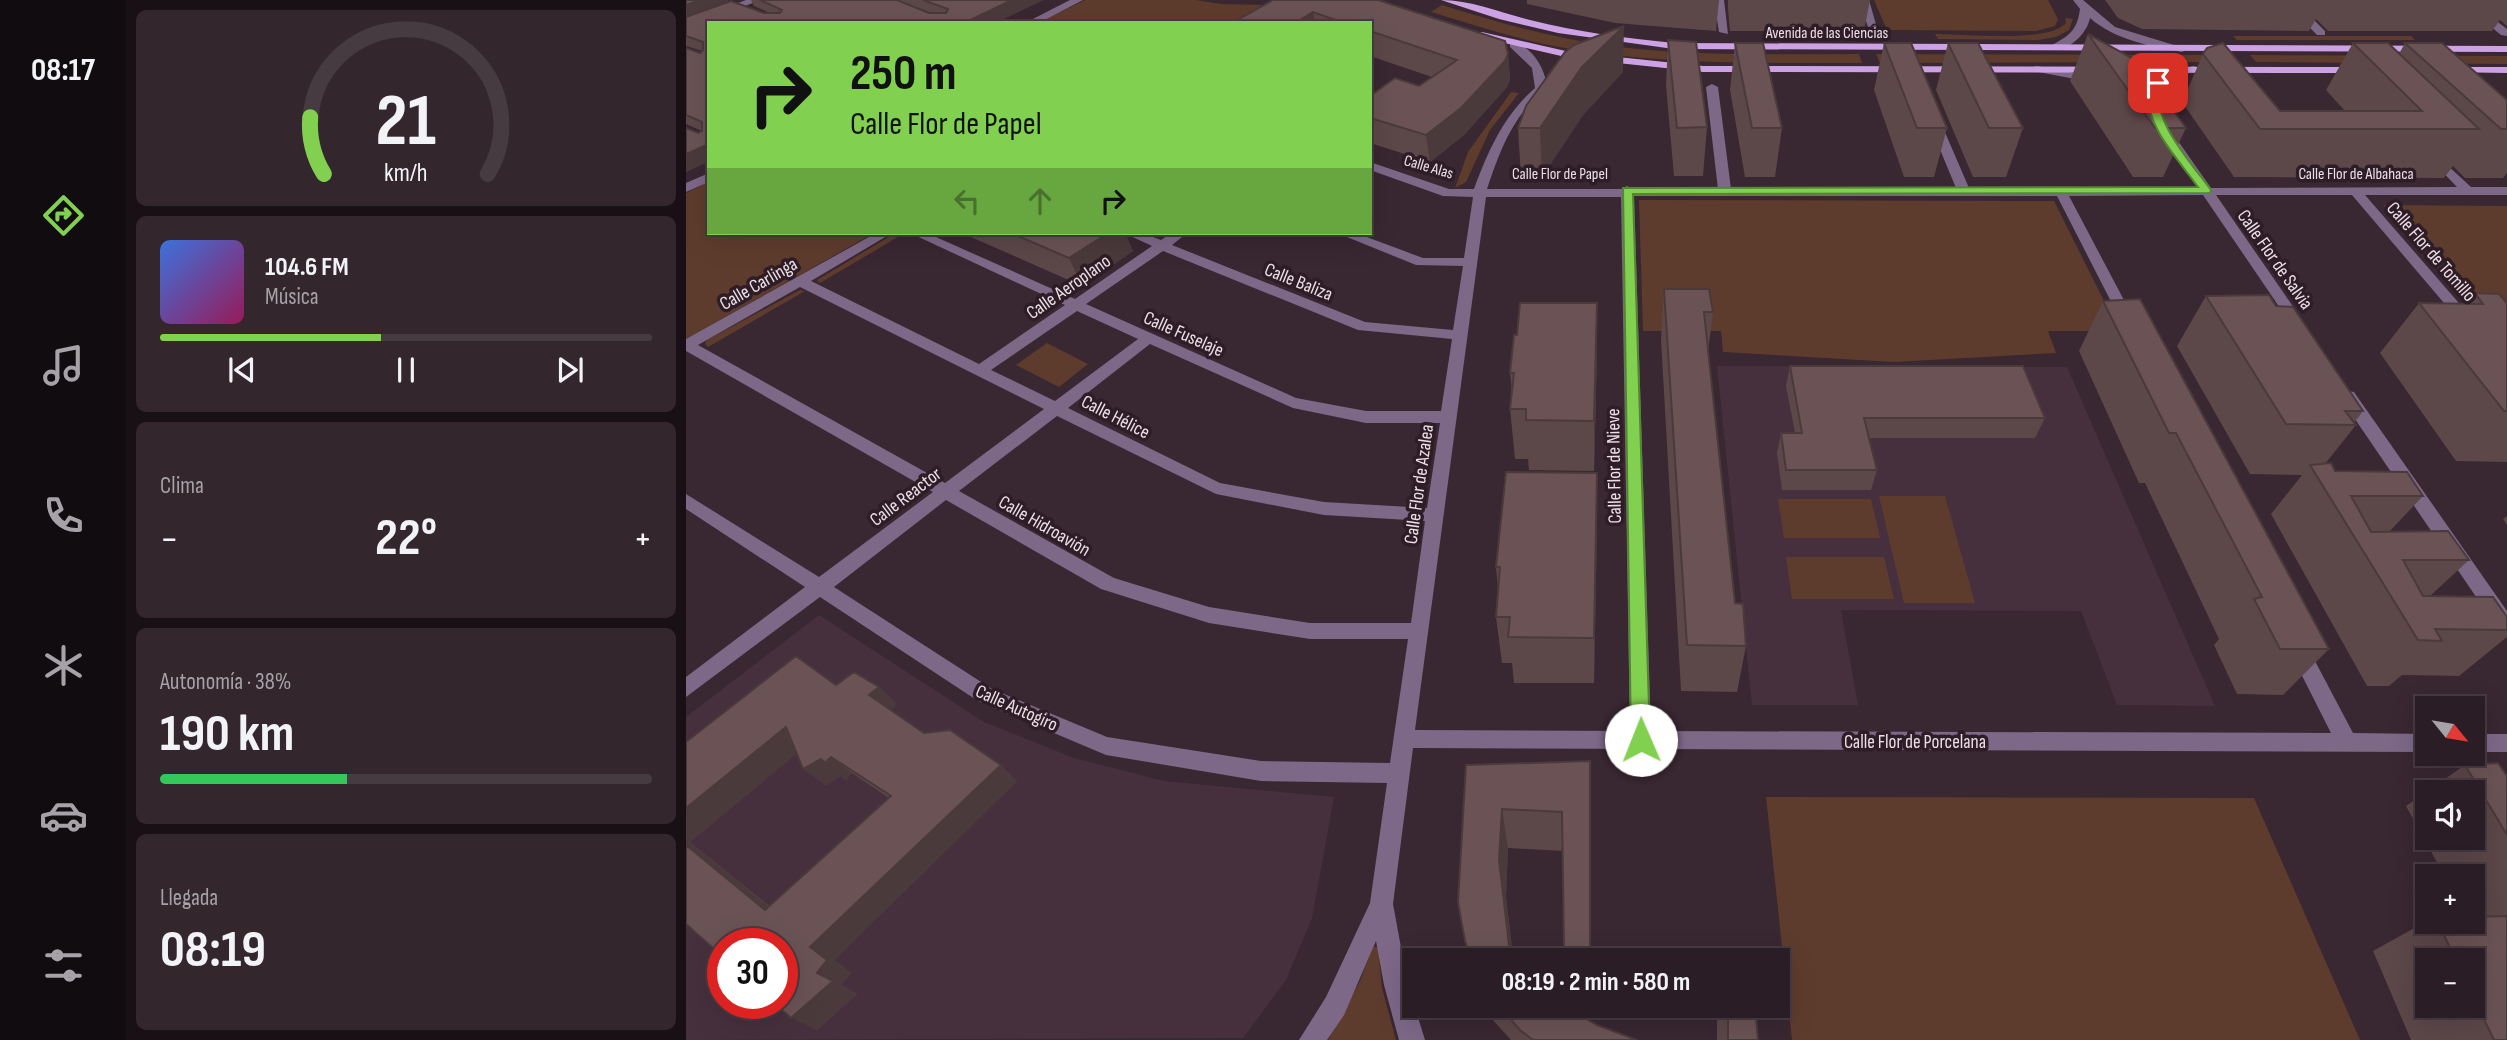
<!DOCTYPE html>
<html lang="es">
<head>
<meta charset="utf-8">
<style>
	body { margin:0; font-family:"Sofia Sans Condensed",sans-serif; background:#33262d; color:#f1f3f6; height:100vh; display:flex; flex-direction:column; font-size:26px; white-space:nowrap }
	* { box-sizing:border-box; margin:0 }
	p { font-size:23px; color:#a6a2a7 }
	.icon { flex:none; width:38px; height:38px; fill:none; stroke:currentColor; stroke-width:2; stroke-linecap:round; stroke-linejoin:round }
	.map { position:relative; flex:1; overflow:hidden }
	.panel { display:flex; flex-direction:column; gap:10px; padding:10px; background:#181014; width:560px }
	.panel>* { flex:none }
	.guide { position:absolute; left:21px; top:21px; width:665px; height:214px; border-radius:0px; box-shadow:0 7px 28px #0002,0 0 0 2px #473b42; background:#82d04f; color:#111; overflow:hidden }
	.needle { width:46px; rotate:120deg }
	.controls { position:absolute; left:1729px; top:696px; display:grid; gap:14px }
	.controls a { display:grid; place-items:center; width:70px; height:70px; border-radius:0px; background:#2b1d25; box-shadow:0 7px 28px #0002,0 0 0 2px #473b42; font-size:35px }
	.speed { position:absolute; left:21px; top:928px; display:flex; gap:14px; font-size:35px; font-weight:700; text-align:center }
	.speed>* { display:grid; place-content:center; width:91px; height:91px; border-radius:50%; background:#2b1d25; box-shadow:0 7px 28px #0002,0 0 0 2px #473b42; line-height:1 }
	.speed .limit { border:10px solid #d22; background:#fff; color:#111 }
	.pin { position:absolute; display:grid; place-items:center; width:60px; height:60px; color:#fff; margin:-30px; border-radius:14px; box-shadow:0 4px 10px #0006 }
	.me { position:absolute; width:77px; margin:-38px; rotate:359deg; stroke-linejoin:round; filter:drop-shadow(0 0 5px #0008) }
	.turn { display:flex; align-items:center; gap:24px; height:147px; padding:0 28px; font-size:32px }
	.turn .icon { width:91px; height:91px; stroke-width:2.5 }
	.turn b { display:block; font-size:49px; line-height:60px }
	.lanes { display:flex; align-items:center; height:66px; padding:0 28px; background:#0003; justify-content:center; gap:35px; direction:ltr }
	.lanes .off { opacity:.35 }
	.big { font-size:52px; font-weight:700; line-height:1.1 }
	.panel .card { flex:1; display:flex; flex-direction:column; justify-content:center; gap:10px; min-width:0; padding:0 24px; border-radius:10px; background:#33262d }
	.panel .dial { align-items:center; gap:0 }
	.dial svg { height:182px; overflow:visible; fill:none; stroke:#473b42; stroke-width:7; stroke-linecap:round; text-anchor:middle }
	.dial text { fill:#f1f3f6; stroke:none }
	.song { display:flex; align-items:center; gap:21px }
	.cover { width:84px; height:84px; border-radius:10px; background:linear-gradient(135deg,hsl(220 70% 55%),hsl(330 70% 35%)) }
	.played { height:7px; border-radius:4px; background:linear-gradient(90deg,#82d04f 45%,#473b42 45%) }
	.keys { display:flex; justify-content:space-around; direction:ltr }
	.heat { display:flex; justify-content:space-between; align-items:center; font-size:38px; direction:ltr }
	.charge { height:10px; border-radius:5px; background:linear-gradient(90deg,#34c759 38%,#473b42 0) }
	.trip { position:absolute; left:716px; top:948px; width:388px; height:70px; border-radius:0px; background:#2b1d25; box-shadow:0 7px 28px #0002,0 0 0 2px #473b42; font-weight:700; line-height:70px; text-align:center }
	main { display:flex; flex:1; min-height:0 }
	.menu { display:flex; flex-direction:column; width:126px; justify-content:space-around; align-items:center; background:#110c0f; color:#a6a2a7 }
	.menu .icon { width:49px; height:49px }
	.menu .on { color:#82d04f }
	.menu b { font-size:32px; color:#f1f3f6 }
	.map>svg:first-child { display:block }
</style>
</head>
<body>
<main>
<nav class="menu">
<b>08:17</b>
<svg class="icon on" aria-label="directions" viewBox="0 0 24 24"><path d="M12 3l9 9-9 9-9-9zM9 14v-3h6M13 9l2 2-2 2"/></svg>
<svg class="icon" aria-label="music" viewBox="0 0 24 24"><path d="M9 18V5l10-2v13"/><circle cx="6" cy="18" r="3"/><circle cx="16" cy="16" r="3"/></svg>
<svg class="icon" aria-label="phone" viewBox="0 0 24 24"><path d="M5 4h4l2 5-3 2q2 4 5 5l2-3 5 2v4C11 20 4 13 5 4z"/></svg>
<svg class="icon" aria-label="climate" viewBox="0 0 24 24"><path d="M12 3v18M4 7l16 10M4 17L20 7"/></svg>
<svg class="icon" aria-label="car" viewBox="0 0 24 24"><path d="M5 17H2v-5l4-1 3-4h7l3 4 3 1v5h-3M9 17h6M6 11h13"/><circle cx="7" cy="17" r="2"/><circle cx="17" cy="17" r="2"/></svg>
<svg class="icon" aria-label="filters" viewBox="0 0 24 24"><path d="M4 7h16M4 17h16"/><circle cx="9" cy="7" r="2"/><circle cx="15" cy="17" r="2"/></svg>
</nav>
<section class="panel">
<div class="card dial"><svg viewBox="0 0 100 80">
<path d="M14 69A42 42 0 1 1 86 69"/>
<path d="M14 69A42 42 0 0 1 8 44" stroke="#82d04f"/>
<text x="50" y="56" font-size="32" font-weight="700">21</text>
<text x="50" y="72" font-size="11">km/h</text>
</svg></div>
<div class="card">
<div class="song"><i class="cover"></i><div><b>104.6 FM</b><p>Música</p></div></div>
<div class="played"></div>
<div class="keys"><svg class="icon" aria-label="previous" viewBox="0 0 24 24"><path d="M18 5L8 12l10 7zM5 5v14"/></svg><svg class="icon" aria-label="pause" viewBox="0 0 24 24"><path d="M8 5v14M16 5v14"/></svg><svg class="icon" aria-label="next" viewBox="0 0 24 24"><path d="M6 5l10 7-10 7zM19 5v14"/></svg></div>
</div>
<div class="card"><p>Clima</p>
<div class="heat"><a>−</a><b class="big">22°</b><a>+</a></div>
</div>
<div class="card"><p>Autonomía · 38%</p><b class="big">190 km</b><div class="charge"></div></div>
<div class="card"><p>Llegada</p><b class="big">08:19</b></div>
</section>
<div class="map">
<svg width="1821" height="1040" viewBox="0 0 1821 1040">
	<rect width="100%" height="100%" fill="#392731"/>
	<!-- built -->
	<path fill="#46303d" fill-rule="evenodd" d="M1031,366L1381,367L1529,706L1431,705L1395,611L1155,610L1172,705H1066Z
		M133,615L298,722L388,758L478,781L648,797L626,918L600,980L557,1038L0,1040V717ZM37,943H96V1003H37Z"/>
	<!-- green -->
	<path fill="#5e3c2d" d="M399,0H509L536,4L581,5L561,23H352Z
		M1188,0H1362L1372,19L1369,26L1350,31L1201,30Z
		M756,5C813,23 869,39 927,46C1009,57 1091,54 1173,54L1176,63C1074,63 974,65 873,47C830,39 788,25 745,12Z
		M1379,18L1387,19L1383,30L1370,37L1352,40L1252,39L1249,34C1276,34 1364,43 1380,23Z
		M1547,36H1725L1729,40H1551Z
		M1190,54L1546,55L1552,62L1194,63Z
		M1564,55L1821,56V64L1570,62Z
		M825,92L833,93L804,130L780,182L769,188L782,152Z
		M23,182V233H188L0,339V193Z
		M953,200L1368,201L1433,331H1362L1370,353L1208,362L1037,352L1035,331H957Z
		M1697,205L1821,206V335H1810Z
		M206,235L212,237L134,283L131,280Z
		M114,290L119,291L22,347L19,344L21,340Z
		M361,343L402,364L373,387L330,365Z
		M1193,496H1259L1289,603H1218Z
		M1092,499H1185L1194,538H1098Z
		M1100,557H1198L1208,599H1106Z
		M1080,797L1568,798L1674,1040H1106Z
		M687,947H692L696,988L710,1040H642L674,981Z"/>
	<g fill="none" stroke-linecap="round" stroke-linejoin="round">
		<!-- minor -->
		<path fill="#7d6888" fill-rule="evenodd" d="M60,0H74L0,30V23Z
			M384,0H397L353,23H339Z
			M1028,0H1038L1042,34L1033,32Z
			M1173,0H1183L1193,35L1184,33Z
			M1387,0H1397L1429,27L1501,49L1496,52C1464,46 1429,40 1404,18C1400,36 1382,51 1364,50V46C1383,36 1391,31 1394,9Z
			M1597,0H1608L1639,31V35H1631Z
			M1772,0H1783L1821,29V36L1815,35Z
			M824,43C842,41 858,66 860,82L868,79L874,82C866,89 855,94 847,101C823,124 811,159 801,189H935L941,186L947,189H1032L1020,87L1026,84L1032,87L1045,189L1270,188L1243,123L1249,119L1255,123L1283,188H1512L1473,131L1479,127L1483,128L1525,188L1771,187L1741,156L1747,152L1785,187H1821V195H1679L1785,317L1787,320L1780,325L1775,323L1666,195H1530L1619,324L1612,329L1607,327L1517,195L1383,196L1449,321L1442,326L1435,321L1371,196H948L965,731L1645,733L1603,650L1606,644L1613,642L1620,644L1667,733L1741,734V752L727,748L707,904L722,985L739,1040H713L698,985L690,941L658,1015L641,1040H613L640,997L684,903L701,783L575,781L420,755L292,701L134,597L0,697V677L119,587L0,509V494L133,577L247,492L0,351V339L190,233H206L125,281L293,364L379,305L224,233H241L389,299L466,246L438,233H456L475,240L485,233H501L486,245L679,322L767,330L777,266L730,265L651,233H670L737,258H778L787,197L757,196L684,170V162L763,189H788C802,151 818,115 849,88L846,68L824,47ZM800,197H935L944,731L729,730ZM477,251L672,330L766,339L755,411H680L610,398L400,304ZM114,287L358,409L259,483L12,345ZM391,311L452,339L369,401L305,370ZM464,344L607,408L680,423H754L741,508L638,502L534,483L382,408ZM371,416L530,494L638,515L739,521L725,623H624L523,607L428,578L273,491ZM260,500L415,589L523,623L624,639H722L704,763L575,761L421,737L306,689L148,587Z
			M1351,66L1410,77L1416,80L1410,83L1347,71V67Z
			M1507,66L1511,67V71C1477,80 1481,79 1470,109H1462C1455,80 1484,71 1507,66Z
			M23,173V182L0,192V183Z
			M1662,391L1668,392L1821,611V634L1814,632L1656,400L1654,396L1656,392Z
			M1787,734H1821V752H1787Z"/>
		<!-- major -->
		<path fill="#cda2e4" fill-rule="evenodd" d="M755,0C785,0 815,13 844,20C892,32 939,38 988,43L1821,46V52L988,49L872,33L813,19Z
			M796,32L884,52L1017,66L1675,67L1680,70L1675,73L1017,72L884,58L792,37V33Z
			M1762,67H1821V73L1758,72L1757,70Z"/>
	</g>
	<!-- wall -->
	<path fill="#5c4749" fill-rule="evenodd" d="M0,0H42V2L78,13H84L68,6L65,0H211L243,13H246L211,0H357L309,23H23V161L0,172V128L12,133L16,131L0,124V48L14,53L16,51L0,46Z
		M587,0L822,54L824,80L821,87L778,135L744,162L684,143V96L733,86L746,77L684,56V23H546Z
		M841,0H1033L1030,31L929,23L841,4Z
		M1042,0H1184L1178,31H1044L1042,9Z
		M1419,0H1821V26L1814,20L1806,31H1642L1630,19L1623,31L1456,29L1432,18Z
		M1402,34L1500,128L1477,177H1447L1384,81Z
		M982,40L1021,127L1017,176H988L980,86Z
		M1049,43L1096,128L1089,177H1059L1044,90Z
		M1198,43L1261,128L1248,177H1218L1188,90Z
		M1262,43L1337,128L1320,177H1287L1250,90Z
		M1667,43L1713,54L1719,43L1821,100V173L1817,178H1779L1767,166L1758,178L1548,177L1496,102L1517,54L1594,111H1659L1640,90Z
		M937,72L897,115L856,177H835L832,128Z
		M276,233H439L447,251L396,286Z
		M978,289L1027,312L1022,352L1049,603L1060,646L1051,692L995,691L975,340Z
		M1789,293L1821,303V462L1770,461L1694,353L1733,303L1781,304Z
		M1520,296L1590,306L1677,411L1668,423L1670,425L1639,464L1649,471L1737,496L1703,532L1783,560L1744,596L1821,617V637L1773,676L1716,675L1703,686H1681L1585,514L1616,475L1564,474L1491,346Z
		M1417,301L1643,649L1597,695L1551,694L1528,645L1533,639L1459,483H1453L1393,351Z
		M911,354L908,471L843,470L842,459H829L824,409L826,392L824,373Z
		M1104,366L1359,418L1349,438H1183L1191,470L1185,490H1096L1091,453L1095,433H1109L1100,386Z
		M1821,516V525L1817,519Z
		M911,522L908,683H828L826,663H816L810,617L812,588L810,567Z
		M150,685L193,687L211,704L205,710L238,733L331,781L148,960L165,973L155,985L171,994L131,1030L0,924V742ZM111,753L139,785L155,776L160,780L166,773L203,798L83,906L4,842Z
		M780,765L905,803V954L868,961L878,949L877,851L822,848L820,897L826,950L834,961H785L779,941Z
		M1779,765L1821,776V1040H1725L1687,951L1741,921V922H1787V877H1759L1720,806ZM1741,793H1787V838H1741ZM1741,961H1787V1006H1741Z
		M801,1006H894L888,1012L911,1025L951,1040H825L806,1019Z
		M971,1006H1069L1072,1040H1031V1011Z"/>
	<!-- shaded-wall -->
	<path fill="#4b3a3c" d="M13,0H42L41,4L0,20V5Z
		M326,0H357L309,23H278Z
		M627,12L629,23H609Z
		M938,26L937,72L897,115L856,177L854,128L896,67Z
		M822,54L824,80L821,87L778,135L744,162L740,135Z
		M23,144V161L0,172V154Z
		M422,233H439L447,251L396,286L383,258Z
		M911,303V354L908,471V421Z
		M911,473V522L908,683V638Z
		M193,687L211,704L202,713L183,695Z
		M100,727L122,744L4,842L104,924L79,910L0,845V808Z
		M145,757L166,773L160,780L155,776L139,785L117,769L135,759Z
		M315,765L331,781L148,960L165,973L155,985L171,994L131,1030L105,1018L131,973L124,947Z
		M816,809L822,848L820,897L828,961L823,945L813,860Z
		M870,1006H894L872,1030Z"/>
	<!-- building -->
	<path fill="#6b5355" stroke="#4b3a3c" stroke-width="2" d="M0,0H13L0,5Z
		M74,0H211L243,13H260L262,9L237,0H326L278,23H23V144L0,154V128L12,133L16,131V122L0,115V48L14,53L17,50V42L0,36V17L45,1L78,13H94L96,10Z
		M587,0H692L819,41L822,54L819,61L775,108L740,135L684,118V96L709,78L733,86L771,60L684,31V23H658L627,12L609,23H546Z
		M938,26L896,67L854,128H832L840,106L879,52L888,45Z
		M1402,34L1453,62L1500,128H1469Z
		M982,40L1010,42L1021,127L991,128Z
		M1049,43H1077L1096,128H1066Z
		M1198,43H1225L1261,128H1231Z
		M1262,43H1292L1337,128H1303Z
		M1537,43L1594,111H1736L1667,43H1702L1793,129H1574L1517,54L1521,48Z
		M1719,43H1756L1821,100V129H1815Z
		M325,233H422L383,258Z
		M978,289H1023L1027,312H1018L1049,603L1057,604L1060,646L1001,645Z
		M1789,293L1813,294L1821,303V411H1818L1733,303L1797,304Z
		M1583,295L1590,306L1607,307L1677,411H1659L1670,425L1600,424L1520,296Z
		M1454,299L1643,649H1594L1568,599L1576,597L1490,433H1483L1417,301Z
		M834,303H911L908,421L840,420V409H824L828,373H824L828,335H831Z
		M1104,366H1337L1359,418H1178L1191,470H1100L1095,433H1116Z
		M1645,463L1649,471L1721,472L1737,496H1665L1685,532L1762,531L1783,560H1717L1737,596L1807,597L1821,617V630L1749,629L1756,641L1732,640L1624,465Z
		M820,472L911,473L908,638L822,637L824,617H810L814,567H810Z
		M110,656L150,685L168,672L193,687L183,695L238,733L264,730L315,765L124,947L141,960L131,973L147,981L105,1018L88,1003H96V943H37V957L0,924V845L79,910L205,796L145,757L139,763L135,759L117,769L100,727L0,808V742Z
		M904,761V954L1065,953L1066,961H868L878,949L876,812L816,809L813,860L823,945L834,961H786L779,941L772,902L780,765Z
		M1812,763L1821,776V835L1779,765Z
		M1821,916V1040H1808L1787,996V961H1770L1752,922H1787V917Z
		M813,1006H878L911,1025L951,1040H847L834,1030Z
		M1042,1006H1069L1072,1040H1042Z"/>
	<!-- route -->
	<path fill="#82d04f" stroke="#548733" stroke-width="2" d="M1472,80L1478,83C1457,112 1508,166 1525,190L1524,193L947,194L964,740L961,746L955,749L948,746L945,740L937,188L1512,187C1492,159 1459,126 1462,91Z"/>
	<g text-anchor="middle" stroke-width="7" stroke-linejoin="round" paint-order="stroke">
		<!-- far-street labels -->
		<g font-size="16" fill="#ebdfe5" stroke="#2e1d27">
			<text x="1141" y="38">Avenida de las Ciencias</text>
			<text transform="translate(743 166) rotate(16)" y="6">Calle Alas</text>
			<text x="874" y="179">Calle Flor de Papel</text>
			<text x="1670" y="179">Calle Flor de Albahaca</text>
		</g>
		<!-- street labels -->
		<g font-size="19" fill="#ebdfe5" stroke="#2e1d27">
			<text transform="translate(1746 251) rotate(49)" y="7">Calle Flor de Tomillo</text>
			<text transform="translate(1590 259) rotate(55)" y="7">Calle Flor de Salvia</text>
			<text transform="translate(613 281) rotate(22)" y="7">Calle Baliza</text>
			<text transform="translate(72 283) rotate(-30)" y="7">Calle Carlinga</text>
			<text transform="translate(382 286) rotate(-35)" y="7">Calle Aeroplano</text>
			<text transform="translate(498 333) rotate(24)" y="7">Calle Fuselaje</text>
			<text transform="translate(430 416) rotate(27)" y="7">Calle Hélice</text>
			<text transform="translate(927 466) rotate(-91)" y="7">Calle Flor de Nieve</text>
			<text transform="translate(732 484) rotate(-82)" y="7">Calle Flor de Azalea</text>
			<text transform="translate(219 496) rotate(-37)" y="7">Calle Reactor</text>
			<text transform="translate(359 525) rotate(30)" y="7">Calle Hidroavión</text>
			<text transform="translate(331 707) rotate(24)" y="7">Calle Autogiro</text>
			<text x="1229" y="748">Calle Flor de Porcelana</text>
		</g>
	</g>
</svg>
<div class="controls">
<a><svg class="needle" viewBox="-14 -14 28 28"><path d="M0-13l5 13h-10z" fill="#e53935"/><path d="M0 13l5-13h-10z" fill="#a6a2a7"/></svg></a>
<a><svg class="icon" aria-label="sound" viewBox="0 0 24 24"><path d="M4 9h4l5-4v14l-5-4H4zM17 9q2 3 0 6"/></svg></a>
<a>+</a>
<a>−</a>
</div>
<div class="speed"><div class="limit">30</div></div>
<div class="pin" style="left:1472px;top:83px;background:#d93025"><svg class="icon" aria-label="arrive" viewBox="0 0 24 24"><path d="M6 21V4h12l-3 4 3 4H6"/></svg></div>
<svg class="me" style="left:955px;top:740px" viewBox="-20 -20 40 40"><circle r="19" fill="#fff"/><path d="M0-13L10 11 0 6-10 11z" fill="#82d04f"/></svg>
<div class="trip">08:19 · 2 min · 580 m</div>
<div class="guide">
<div class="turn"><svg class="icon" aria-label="right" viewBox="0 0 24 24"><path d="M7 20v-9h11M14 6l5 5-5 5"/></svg><div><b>250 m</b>Calle Flor de Papel</div></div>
<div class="lanes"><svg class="icon off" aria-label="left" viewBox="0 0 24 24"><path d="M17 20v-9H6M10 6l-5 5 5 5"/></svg><svg class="icon off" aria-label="ahead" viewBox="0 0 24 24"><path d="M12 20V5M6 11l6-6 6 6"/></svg><svg class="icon" aria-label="right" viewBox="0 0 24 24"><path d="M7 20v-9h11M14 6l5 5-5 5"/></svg></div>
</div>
</div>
</main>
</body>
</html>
